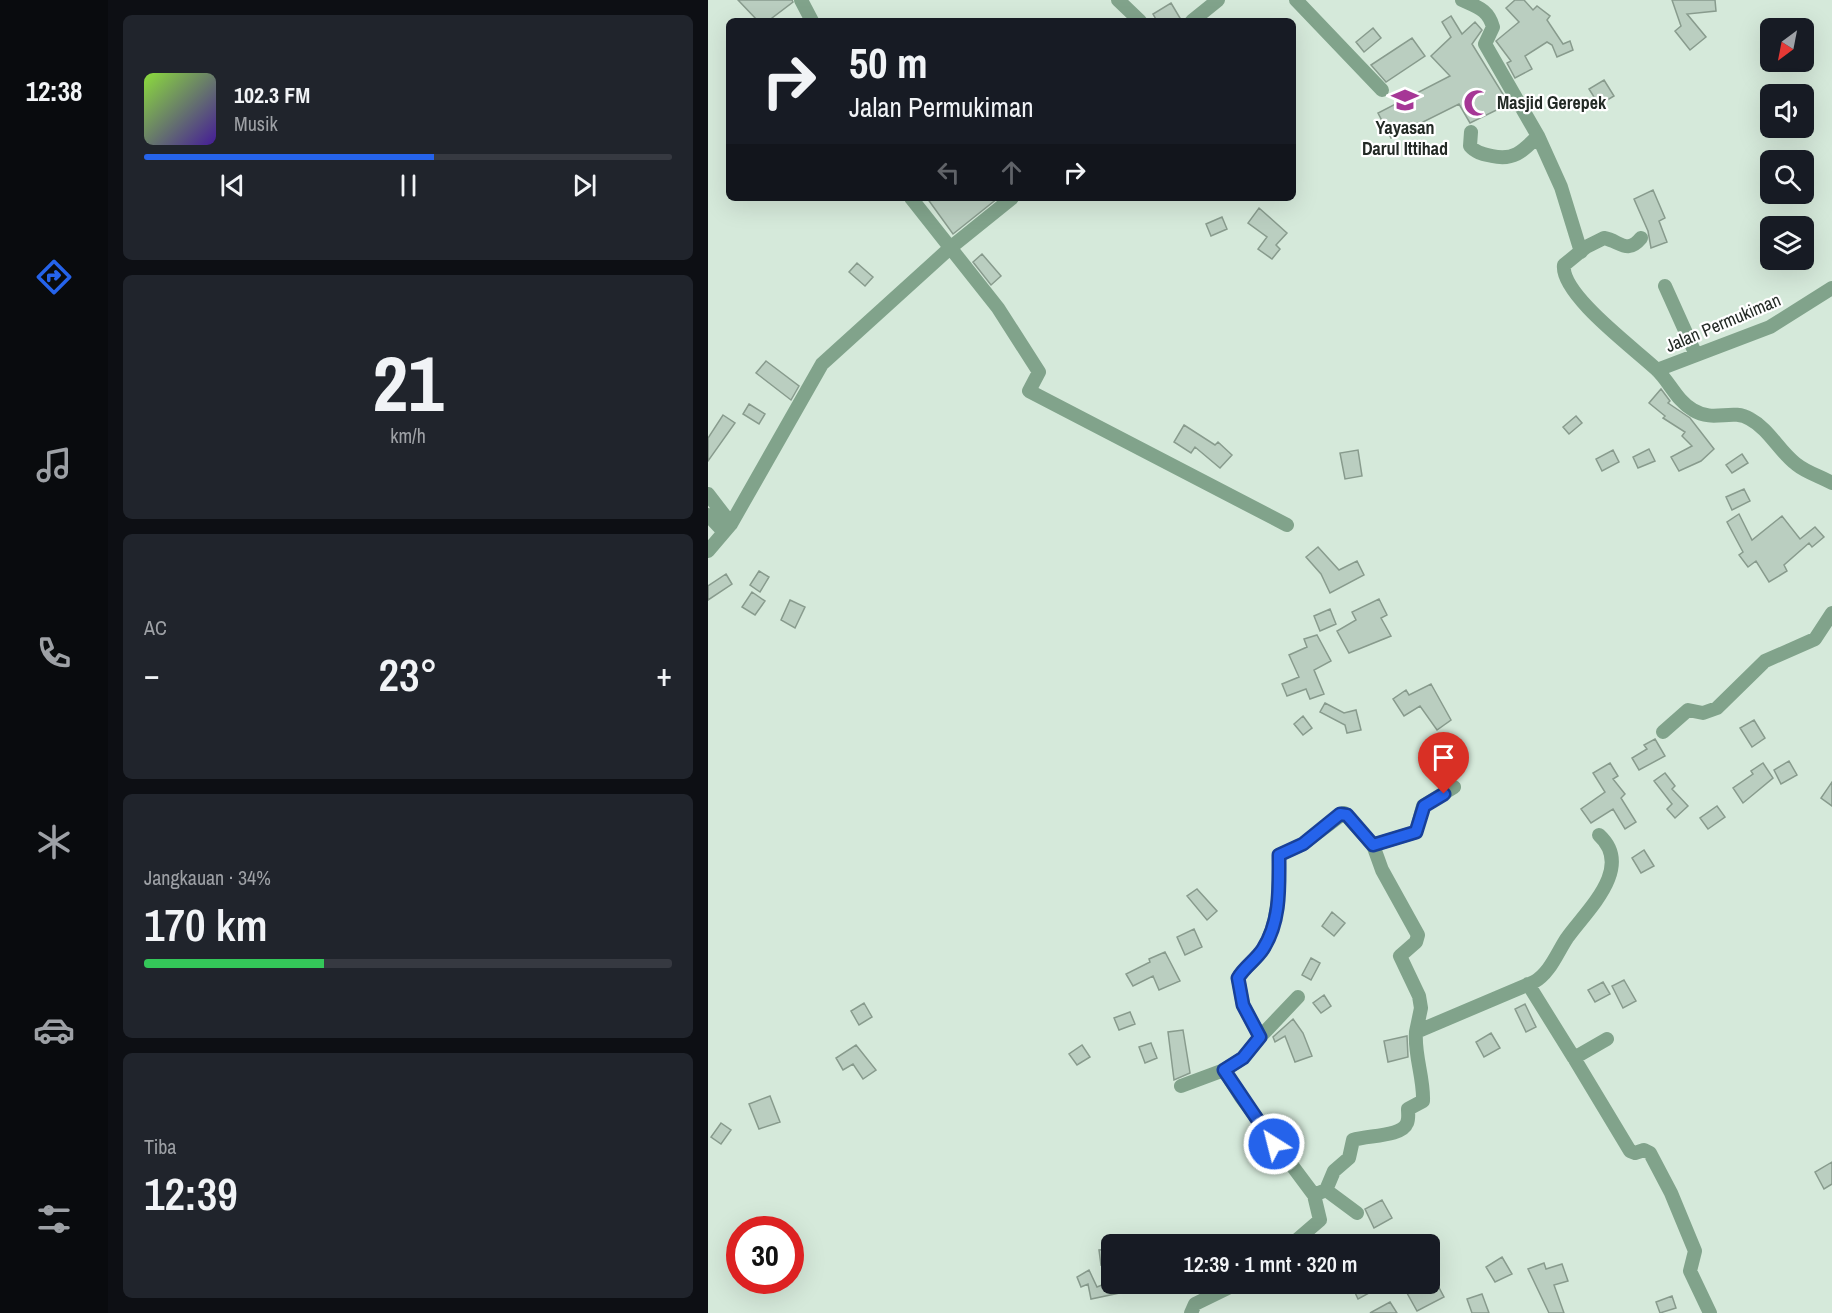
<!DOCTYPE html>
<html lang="id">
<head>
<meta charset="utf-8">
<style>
	body { margin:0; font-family:"Archivo Narrow",sans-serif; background:#20242c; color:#f1f3f6; height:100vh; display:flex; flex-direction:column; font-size:22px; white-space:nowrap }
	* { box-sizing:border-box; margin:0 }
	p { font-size:20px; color:#9ea1a6 }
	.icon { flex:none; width:33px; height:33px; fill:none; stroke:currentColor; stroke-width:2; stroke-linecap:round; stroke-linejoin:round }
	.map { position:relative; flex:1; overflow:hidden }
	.sheet { display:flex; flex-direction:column; gap:15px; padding:15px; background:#0d0f14; width:600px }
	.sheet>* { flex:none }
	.banner { position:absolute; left:18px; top:18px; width:570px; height:183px; border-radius:9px; box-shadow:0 6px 24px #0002; background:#171b24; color:#f1f3f6; overflow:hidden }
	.needle { width:39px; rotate:212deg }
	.controls { position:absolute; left:1052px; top:18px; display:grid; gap:12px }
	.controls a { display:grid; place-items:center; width:54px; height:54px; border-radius:9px; background:#171b24; box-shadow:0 6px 24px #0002; font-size:30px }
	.speed { position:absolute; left:18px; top:1216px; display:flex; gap:12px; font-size:30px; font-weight:700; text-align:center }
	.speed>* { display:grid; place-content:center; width:78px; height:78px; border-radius:50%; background:#171b24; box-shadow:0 6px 24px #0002; line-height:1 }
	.speed .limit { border:9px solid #d22; background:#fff; color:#111 }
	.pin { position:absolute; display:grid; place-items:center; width:51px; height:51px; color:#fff; margin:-62px -26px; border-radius:50% 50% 50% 0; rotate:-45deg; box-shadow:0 0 6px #0007 }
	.pin .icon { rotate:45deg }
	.me { position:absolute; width:66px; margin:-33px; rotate:324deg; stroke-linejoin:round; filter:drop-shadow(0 0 4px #0008) }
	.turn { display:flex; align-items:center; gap:21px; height:126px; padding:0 24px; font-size:27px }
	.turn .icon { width:78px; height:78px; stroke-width:2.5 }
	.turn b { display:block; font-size:42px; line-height:51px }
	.lanes { display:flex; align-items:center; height:57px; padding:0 24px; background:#0003; justify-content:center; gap:30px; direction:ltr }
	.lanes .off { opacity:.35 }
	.big { font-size:45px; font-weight:600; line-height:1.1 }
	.sheet .tile { flex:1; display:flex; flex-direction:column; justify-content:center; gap:9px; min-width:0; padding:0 21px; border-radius:9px; background:#20242c }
	.sheet .dial { align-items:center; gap:0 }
	.dial b { font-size:78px; line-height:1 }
	.song { display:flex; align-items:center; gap:18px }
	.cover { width:72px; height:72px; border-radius:9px; background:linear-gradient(135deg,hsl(90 70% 55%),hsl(260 70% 35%)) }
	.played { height:6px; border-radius:3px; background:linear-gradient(90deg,#2563eb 55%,#363941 55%) }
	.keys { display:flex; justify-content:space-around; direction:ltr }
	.heat { display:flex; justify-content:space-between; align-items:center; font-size:33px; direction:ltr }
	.charge { height:9px; border-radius:4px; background:linear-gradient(90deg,#34c759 34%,#363941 0) }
	.trip { position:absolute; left:393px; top:1234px; width:339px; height:60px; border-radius:9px; background:#171b24; box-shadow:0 6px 24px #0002; font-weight:600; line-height:60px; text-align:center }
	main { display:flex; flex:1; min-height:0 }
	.dock { display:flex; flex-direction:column; width:108px; justify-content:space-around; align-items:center; background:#090b0e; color:#9ea1a6 }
	.dock .icon { width:42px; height:42px }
	.dock .current { color:#2563eb }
	.dock b { font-size:27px; color:#f1f3f6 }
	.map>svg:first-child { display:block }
</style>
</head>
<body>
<main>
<nav class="dock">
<b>12:38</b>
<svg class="icon current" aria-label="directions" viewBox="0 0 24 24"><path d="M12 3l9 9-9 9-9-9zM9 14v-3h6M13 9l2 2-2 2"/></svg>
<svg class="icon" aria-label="music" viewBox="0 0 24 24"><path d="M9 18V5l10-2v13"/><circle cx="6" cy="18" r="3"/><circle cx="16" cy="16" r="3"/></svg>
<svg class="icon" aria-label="phone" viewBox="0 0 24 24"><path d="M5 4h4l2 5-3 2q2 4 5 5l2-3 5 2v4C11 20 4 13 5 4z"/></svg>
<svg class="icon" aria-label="climate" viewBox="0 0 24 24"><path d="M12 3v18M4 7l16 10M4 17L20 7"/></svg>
<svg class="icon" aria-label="car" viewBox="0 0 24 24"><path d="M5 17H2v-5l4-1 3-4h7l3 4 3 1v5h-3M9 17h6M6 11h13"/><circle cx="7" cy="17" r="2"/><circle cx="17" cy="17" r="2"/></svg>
<svg class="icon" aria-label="filters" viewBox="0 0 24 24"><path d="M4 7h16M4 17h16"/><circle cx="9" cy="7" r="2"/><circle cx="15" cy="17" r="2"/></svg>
</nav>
<section class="sheet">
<div class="tile">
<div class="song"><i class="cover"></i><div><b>102.3 FM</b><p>Musik</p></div></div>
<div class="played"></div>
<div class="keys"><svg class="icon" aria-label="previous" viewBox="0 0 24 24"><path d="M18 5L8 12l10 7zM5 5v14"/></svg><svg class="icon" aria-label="pause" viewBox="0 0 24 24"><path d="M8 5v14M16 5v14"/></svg><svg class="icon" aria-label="next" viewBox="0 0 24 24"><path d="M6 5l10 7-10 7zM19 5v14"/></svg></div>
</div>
<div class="tile dial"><b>21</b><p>km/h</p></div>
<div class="tile"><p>AC</p>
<div class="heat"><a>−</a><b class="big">23°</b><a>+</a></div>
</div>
<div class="tile"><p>Jangkauan · 34%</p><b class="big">170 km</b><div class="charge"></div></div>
<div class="tile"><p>Tiba</p><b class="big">12:39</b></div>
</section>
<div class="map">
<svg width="1124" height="1313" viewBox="0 0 1124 1313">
	<rect width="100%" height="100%" fill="#d5e9da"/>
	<!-- building -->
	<path fill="#bacec0" stroke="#889b8d" stroke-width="1.5" d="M30,0H84L85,2L60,21H50Z
		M807,0H816L825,10L829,6L842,16L839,20L855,44L862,41L865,50L849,57L844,45L839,42L817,56L824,69L807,78L799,63L803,61L788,41L811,22L798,8Z
		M964,0H1007L1008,11L979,14L998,37L982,50L967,31L973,26Z
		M463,3L472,18L467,21H449L445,14Z
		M743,16L754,34L767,22L774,30L764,44L801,104L762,123L751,104L683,138L670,113L742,76L723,56L743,37L734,22Z
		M665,28L673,38L656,52L648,42Z
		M704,38L717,56L678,82L663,65Z
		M896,80L906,96L891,105L881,89Z
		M945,190L957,218L951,221L959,242L943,248L940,231L926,199Z
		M219,198H290L245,234Z
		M551,208L579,233L568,245L572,249L564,259L550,249L559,237L540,223Z
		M514,217L519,229L503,236L498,224Z
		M274,254L293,276L283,285L265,262Z
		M149,263L165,277L157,286L141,272Z
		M58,361L91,386L83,400L48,373Z
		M953,389L962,401L960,403L982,418L1006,449L993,461L971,471L963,457L984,446L974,436L977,432L955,418L957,416L941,403Z
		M41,404L57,414L51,424L35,414Z
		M15,415L27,423L0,461V438Z
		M868,416L874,423L861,434L855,427Z
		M476,425L507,445L510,442L524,455L512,468L487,447L483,453L466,442Z
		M941,449L947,461L930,468L925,457Z
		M650,450L654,476L637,479L632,453Z
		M905,450L911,462L894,471L888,459Z
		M1034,454L1040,463L1024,473L1018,465Z
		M1036,489L1042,501L1024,510L1018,497Z
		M1031,514L1044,540L1074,516L1092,539L1107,527L1116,537L1104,547L1101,543L1076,565L1079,571L1061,582L1048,561L1040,567L1031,555L1035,552L1019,522Z
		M610,547L631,570L649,561L656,575L622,593L613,574L598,557Z
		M51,571L61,577L52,592L42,585Z
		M18,574L24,584L0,600V586Z
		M44,592L57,601L47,615L34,607Z
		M671,599L679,615L673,618L683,636L641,653L629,631L648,620L644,612Z
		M82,600L97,607L87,628L73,620Z
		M622,609L628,624L612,631L606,616Z
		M609,635L623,661L606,670L616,694L602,699L598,689L579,696L574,684L591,677L581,655L599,647L596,639Z
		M723,684L743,720L729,730L712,706L696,716L685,699L698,690L701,695Z
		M617,703L636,713L648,710L653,730L639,733L637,725L612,712Z
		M595,716L604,728L595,735L586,724Z
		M1046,720L1057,738L1044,747L1032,728Z
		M947,739L957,756L931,770L924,758L939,749L936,745Z
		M739,750L749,766L733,777L723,761Z
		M1081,761L1089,775L1073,784L1066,770Z
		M902,763L910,776L905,779L917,794L913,798L928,822L917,829L905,809L883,823L873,809L897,792L885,773Z
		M1055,763L1065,778L1035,803L1025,788L1045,774L1043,771Z
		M957,773L967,786L964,789L980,806L967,818L959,809L964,804L946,781Z
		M1124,782V806L1113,798Z
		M1009,806L1017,817L1000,829L992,818Z
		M936,850L946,866L933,873L924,858Z
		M489,889L509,911L499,920L479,896Z
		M624,912L637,923L626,936L614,926Z
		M486,929L494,947L477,955L469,937Z
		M457,952L472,981L451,990L445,976L425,986L418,974L442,962L441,959Z
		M603,958L612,963L603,980L594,975Z
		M916,980L928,1001L915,1008L904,986Z
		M895,982L902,994L887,1002L880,990Z
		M616,995L623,1006L613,1013L605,1003Z
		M156,1003L164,1017L151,1025L143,1011Z
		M817,1004L828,1027L818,1032L807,1009Z
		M422,1012L427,1024L411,1030L406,1018Z
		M585,1019L595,1033L604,1056L587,1062L577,1036L567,1042L565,1037Z
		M475,1030L482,1073L466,1080L460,1032Z
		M783,1033L792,1048L776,1057L768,1042Z
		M699,1036L700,1057L680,1062L676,1041Z
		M443,1043L449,1058L437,1063L431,1047Z
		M148,1045L168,1070L155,1079L145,1064L135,1070L128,1058Z
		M374,1045L382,1057L369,1065L361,1054Z
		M62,1096L72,1122L51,1129L41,1104Z
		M13,1123L23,1130L13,1144L3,1137Z
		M1124,1162V1184L1116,1189L1107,1172Z
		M674,1200L684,1218L666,1228L657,1209Z
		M404,1249V1263L393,1265L391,1250Z
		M794,1257L804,1274L787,1282L778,1267Z
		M836,1263L838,1269L854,1264L860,1281L846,1285L856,1313H841L820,1269Z
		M381,1270L389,1287L404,1281V1284H409L412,1293L383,1299L380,1284L373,1287L369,1277Z
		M643,1284H659L663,1292L650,1299Z
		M714,1284H729L736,1297L709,1311L699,1293Z
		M774,1294L781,1313H764L759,1299Z
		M964,1296L968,1308L952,1313L948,1302Z
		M682,1302L689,1313H662Z"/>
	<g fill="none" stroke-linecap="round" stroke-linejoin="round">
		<!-- street -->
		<path stroke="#81a38b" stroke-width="14" d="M93,0L104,21
			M410,0L432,21
			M588,0L674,90
			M754,0C769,7 780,9 785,27L777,44L830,136L853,187L873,252
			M484,21L510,0
			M763,132L762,146C768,153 775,154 784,156C806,161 815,151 830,136
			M203,198L290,308L331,372L321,391L579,525
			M933,238C919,255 912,241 896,238L878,247L856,265C852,294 927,349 948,369C962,382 968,400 985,410C1006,423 1024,408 1042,419C1061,429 1071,451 1088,464C1099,473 1112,476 1124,483
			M957,286L988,355
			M949,370L1062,327L1124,288
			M0,494L23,524
			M0,515L16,532
			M0,551L23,524L114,364L242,248L304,198
			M955,732L980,710L995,713L1009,708L1057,661L1107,639L1124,613
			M820,984L866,1058
			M708,1032L713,1008L711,996L692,956L708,942L710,935L674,870L665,845L708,832L715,806L746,787
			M552,1037L590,997
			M899,1039L866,1058L922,1151L927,1153L936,1150L942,1153L963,1193L987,1251L982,1271L1002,1313
			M516,1070L533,1097L606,1195
			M473,1086L516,1070L535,1058L552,1037L535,1005L530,978C537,967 548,960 555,949C572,921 571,887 571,855L595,844L636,813L665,845
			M618,1190L626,1171L641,1158L645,1140C660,1135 694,1137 699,1123C701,1119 700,1113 700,1109L715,1101C716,1078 706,1055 708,1032L826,982C842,973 849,953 859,938C878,911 927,868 891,835
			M583,1245L612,1220L606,1195L618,1190L649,1213
			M483,1313L487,1304L528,1284"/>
	</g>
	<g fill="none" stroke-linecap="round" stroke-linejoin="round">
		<defs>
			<path id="route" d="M566,1144L516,1070L535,1058L552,1037L535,1005L530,978C536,967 548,960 555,949C573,921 571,887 571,855L595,844L632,814L639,815L665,845L708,832L716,806L736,794"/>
		</defs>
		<!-- route casing -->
		<use href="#route" stroke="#184099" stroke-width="15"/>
		<!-- route -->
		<use href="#route" stroke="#2563eb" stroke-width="10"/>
	</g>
	<!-- icons -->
	<defs>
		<symbol id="school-bare" viewBox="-9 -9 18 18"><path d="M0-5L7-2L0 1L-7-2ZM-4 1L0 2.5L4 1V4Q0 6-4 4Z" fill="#a63796" stroke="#fff" stroke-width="2.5" paint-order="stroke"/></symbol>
		<symbol id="mosque-bare" viewBox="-9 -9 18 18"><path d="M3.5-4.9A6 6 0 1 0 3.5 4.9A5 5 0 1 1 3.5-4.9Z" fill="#a63796" stroke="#fff" stroke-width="2.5" paint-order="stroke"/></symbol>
	</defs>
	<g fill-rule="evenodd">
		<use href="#school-bare" x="678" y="81" width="38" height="38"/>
		<use href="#mosque-bare" x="750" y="84" width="38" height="38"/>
	</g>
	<g text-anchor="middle" stroke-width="4.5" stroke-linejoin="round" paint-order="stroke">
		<!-- poi labels -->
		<g font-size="18" font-weight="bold" fill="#232a25" stroke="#fff" text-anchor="start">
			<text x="789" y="109">Masjid Gerepek</text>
			<text x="697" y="134" text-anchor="middle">Yayasan<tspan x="697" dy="21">Darul Ittihad</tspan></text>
		</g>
		<!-- street labels -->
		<g font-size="18" fill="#232a25" stroke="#fff">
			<text transform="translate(1015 323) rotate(-23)" y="6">Jalan Permukiman</text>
		</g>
	</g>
</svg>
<div class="controls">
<a><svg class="needle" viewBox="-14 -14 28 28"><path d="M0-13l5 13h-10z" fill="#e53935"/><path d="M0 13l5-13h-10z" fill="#9ea1a6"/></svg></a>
<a><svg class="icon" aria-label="sound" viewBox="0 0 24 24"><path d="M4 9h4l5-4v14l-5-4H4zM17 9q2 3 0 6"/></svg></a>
<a><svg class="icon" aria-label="search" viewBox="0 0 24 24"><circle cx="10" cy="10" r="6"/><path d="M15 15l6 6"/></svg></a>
<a><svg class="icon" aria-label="layers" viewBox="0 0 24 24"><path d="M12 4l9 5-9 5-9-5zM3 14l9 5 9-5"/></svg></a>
</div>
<div class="speed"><div class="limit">30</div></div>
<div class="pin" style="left:736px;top:794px;background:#d93025"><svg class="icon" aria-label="arrive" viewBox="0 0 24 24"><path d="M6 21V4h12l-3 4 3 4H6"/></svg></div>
<svg class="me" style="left:566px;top:1144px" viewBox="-20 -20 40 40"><circle r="17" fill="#2563eb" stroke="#fff" stroke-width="3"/><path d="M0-11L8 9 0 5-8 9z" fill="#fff"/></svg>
<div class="trip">12:39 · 1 mnt · 320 m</div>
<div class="banner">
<div class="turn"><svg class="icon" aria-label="right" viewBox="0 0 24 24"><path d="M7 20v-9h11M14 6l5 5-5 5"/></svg><div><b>50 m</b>Jalan Permukiman</div></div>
<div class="lanes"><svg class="icon off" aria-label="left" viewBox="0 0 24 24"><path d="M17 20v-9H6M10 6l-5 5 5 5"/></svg><svg class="icon off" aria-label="ahead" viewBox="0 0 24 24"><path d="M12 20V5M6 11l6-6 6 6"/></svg><svg class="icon" aria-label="right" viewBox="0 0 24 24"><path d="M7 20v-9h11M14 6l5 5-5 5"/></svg></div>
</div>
</div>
</main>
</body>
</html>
